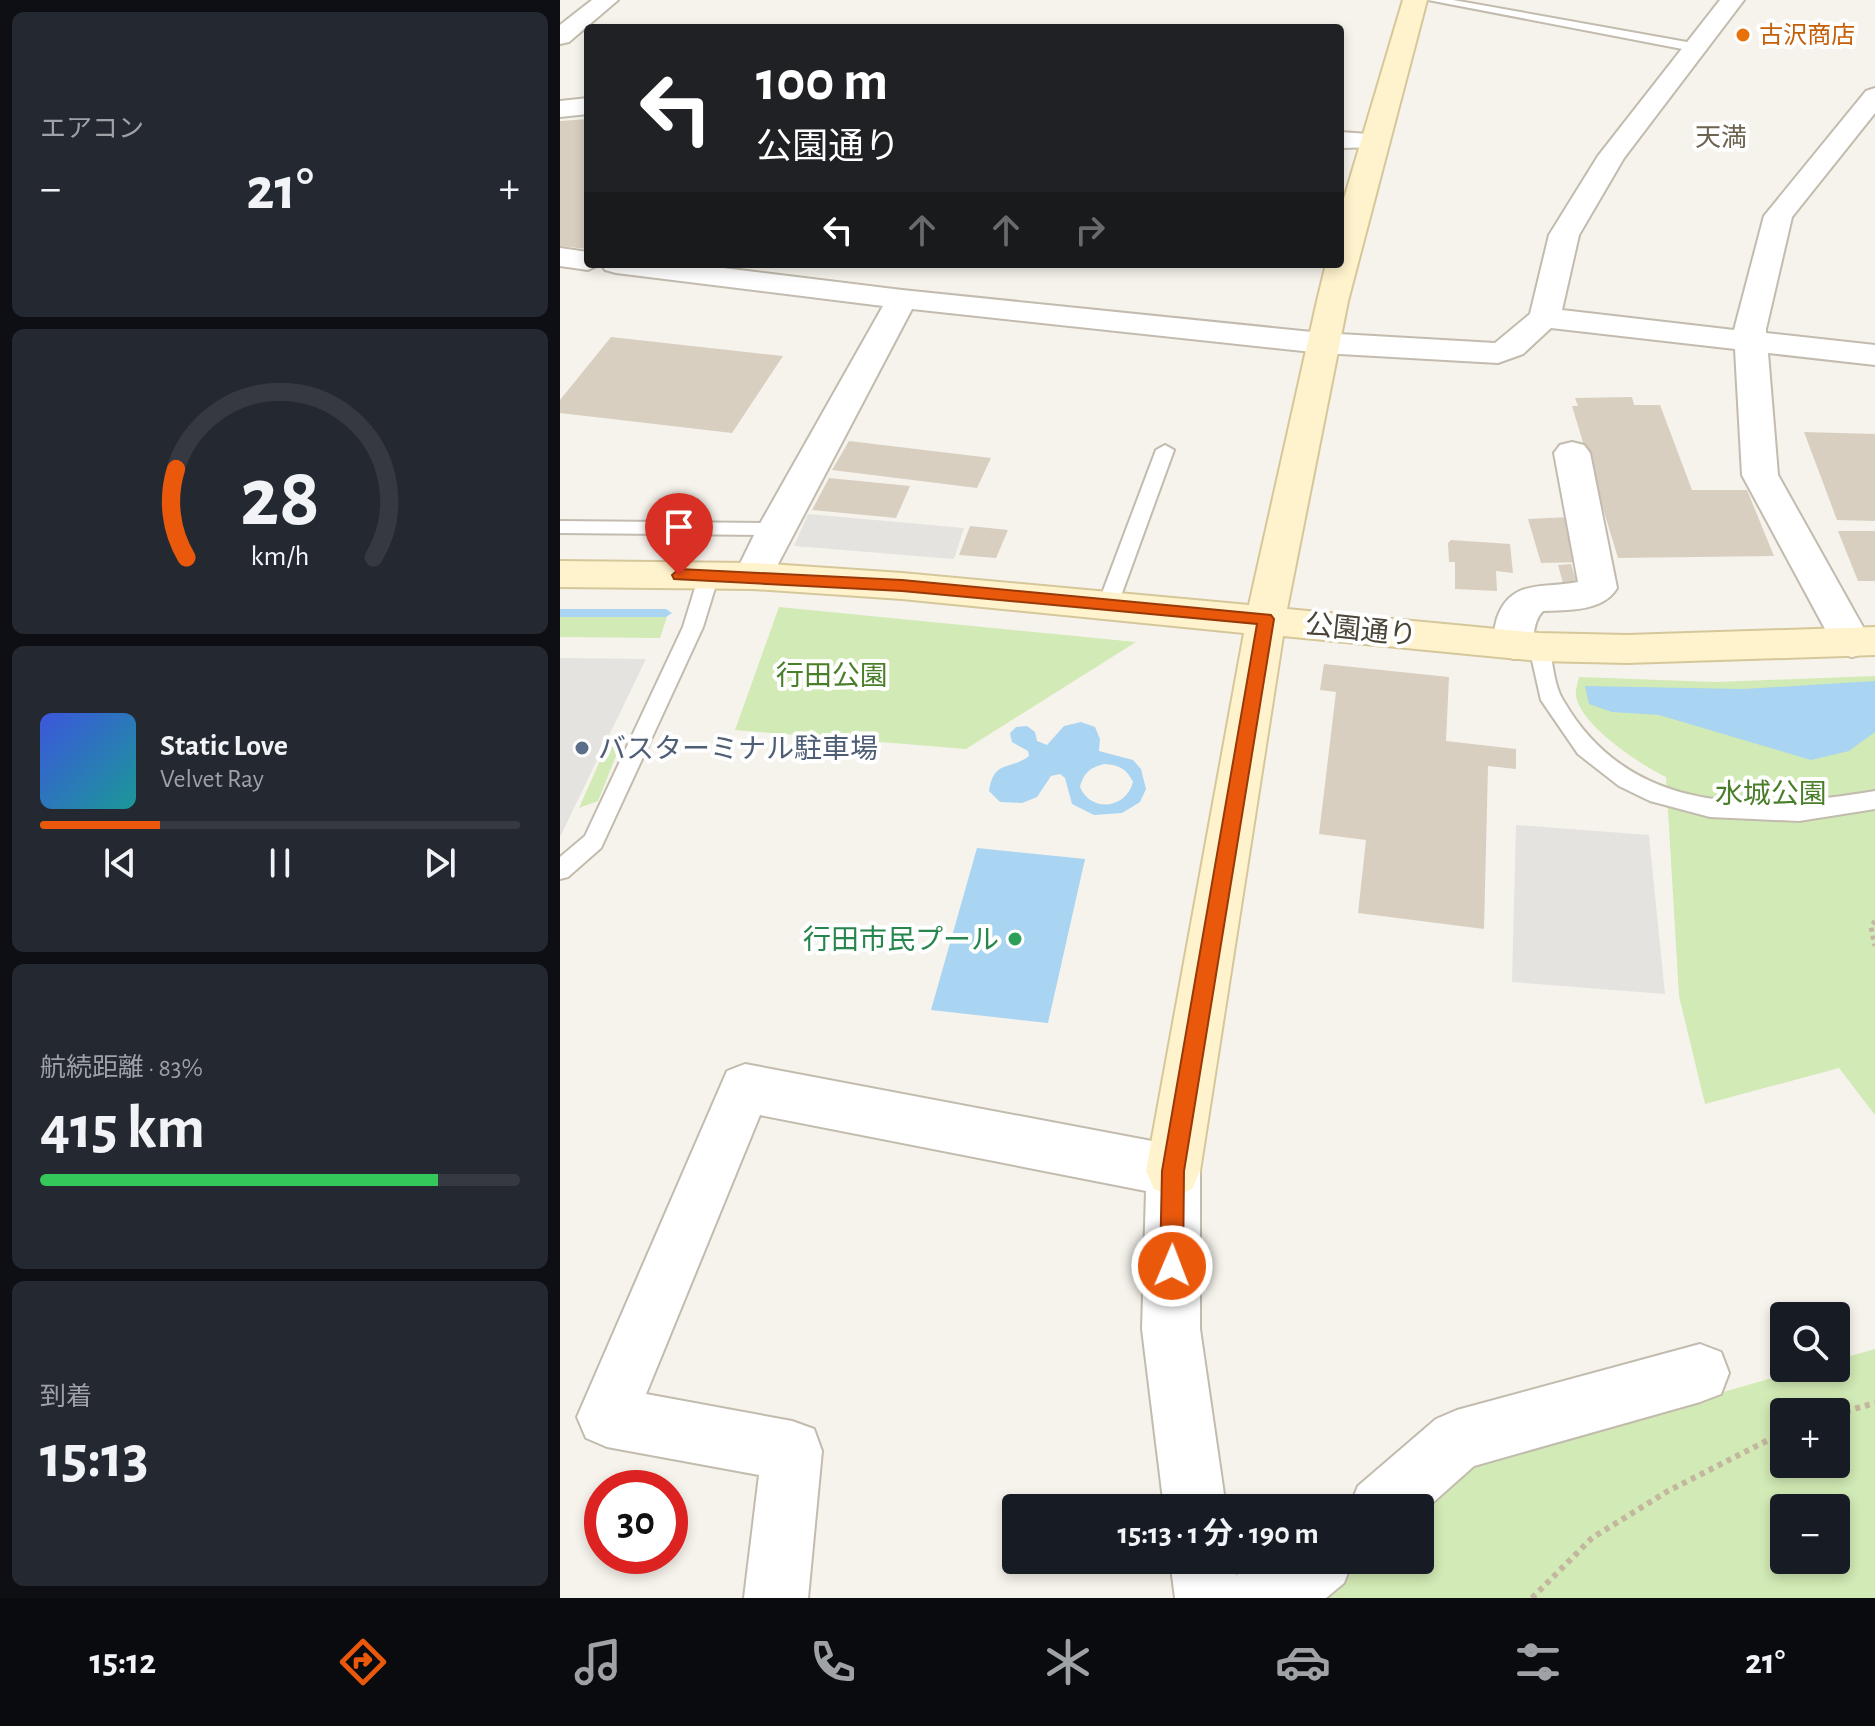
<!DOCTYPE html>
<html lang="ja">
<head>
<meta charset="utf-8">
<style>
	body { margin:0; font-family:"Alegreya Sans","Noto Sans JP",sans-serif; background:#242831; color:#f1f3f6; height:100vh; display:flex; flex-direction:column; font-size:30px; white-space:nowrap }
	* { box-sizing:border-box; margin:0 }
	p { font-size:26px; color:#9ea1a6 }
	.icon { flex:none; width:44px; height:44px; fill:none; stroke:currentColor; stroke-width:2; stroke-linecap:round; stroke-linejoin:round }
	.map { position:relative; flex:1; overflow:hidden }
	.details { display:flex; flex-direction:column; gap:12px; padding:12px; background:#0d0f14; width:560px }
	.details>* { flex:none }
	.hud { position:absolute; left:24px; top:24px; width:760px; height:244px; border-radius:8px; box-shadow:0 4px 12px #0003; background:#202124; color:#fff; overflow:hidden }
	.controls { position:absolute; left:1210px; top:1302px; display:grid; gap:16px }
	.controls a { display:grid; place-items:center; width:80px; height:80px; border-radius:8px; background:#171b24; box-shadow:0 4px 12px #0003; font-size:40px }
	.speed { position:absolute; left:24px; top:1470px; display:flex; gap:16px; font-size:40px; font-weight:700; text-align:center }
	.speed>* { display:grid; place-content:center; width:104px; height:104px; border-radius:50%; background:#171b24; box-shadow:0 4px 12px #0003; line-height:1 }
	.speed .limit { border:12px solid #d22; background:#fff; color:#111 }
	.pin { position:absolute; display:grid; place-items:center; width:68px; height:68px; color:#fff; margin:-82px -34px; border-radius:50% 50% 50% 0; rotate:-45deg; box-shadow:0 0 8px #0007 }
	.pin .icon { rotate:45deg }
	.me { position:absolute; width:88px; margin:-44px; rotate:1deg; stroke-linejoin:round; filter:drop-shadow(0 0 6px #0008) }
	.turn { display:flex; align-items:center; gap:28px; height:168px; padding:0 40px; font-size:36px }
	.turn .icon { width:104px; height:104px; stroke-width:2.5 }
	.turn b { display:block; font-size:56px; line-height:68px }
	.lanes { display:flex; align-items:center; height:76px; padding:0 40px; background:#0003; justify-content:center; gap:40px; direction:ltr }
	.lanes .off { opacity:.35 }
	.big { font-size:60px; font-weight:700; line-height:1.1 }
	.details .card { flex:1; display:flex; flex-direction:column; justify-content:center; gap:12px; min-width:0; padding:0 28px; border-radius:12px; background:#242831 }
	.details .dial { align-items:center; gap:0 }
	.dial svg { height:208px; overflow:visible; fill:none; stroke:#363941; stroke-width:7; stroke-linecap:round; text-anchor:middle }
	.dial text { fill:#f1f3f6; stroke:none }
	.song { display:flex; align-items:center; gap:24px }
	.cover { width:96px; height:96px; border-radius:12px; background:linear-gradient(135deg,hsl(230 70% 55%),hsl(180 70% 35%)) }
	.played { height:8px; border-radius:4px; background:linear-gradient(90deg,#ea580c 25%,#363941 25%) }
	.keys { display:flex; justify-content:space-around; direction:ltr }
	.heat { display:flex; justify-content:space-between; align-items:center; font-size:44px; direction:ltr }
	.charge { height:12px; border-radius:6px; background:linear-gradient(90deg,#34c759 83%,#363941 0) }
	.trip { position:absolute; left:442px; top:1494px; width:432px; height:80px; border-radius:8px; background:#171b24; box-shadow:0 4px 12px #0003; font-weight:700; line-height:80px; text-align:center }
	.dock { display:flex; height:128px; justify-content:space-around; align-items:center; background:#090b0e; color:#9ea1a6 }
	.dock .icon { width:56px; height:56px }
	.dock .current { color:#ea580c }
	.dock b { font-size:36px; color:#f1f3f6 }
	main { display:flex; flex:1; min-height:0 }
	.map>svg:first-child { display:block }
</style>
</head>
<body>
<main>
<section class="details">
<div class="card"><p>エアコン</p>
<div class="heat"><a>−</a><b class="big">21°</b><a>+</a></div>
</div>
<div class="card dial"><svg viewBox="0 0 100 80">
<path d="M14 69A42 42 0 1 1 86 69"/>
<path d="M14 69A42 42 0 0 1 10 35" stroke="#ea580c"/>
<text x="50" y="56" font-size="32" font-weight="700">28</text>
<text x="50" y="72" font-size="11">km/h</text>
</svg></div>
<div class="card">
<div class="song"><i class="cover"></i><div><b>Static Love</b><p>Velvet Ray</p></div></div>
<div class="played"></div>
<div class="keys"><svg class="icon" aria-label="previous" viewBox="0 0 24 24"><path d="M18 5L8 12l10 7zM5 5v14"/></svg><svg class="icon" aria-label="pause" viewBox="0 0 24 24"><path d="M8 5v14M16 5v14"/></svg><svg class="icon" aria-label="next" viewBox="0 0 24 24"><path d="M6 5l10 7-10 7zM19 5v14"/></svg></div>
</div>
<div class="card"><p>航続距離 · 83%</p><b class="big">415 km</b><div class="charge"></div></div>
<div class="card"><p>到着</p><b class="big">15:13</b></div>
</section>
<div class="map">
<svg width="1315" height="1598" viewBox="0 0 1315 1598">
	<rect width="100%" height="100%" fill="#f6f3ec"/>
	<!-- green -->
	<path fill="#d2eab5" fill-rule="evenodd" d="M219,607L576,642L406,749L175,730Z
		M0,616L107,617L100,638L0,637Z
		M1315,676V1115L1279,1068L1145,1104L1119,996L1106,777C1081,765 1021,726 1016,696C1015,691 1018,682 1019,677L1155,682Z
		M60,746L38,801L19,808L46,747Z
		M1315,1349V1598H764L806,1560H860V1511L913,1464L1247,1368H1276V1360ZM1224,1412H1276V1464H1224ZM1224,1508H1276V1560H1224Z"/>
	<!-- parking -->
	<path fill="#e5e3e0" d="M248,514L404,528L394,559L234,546Z
		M0,658L86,659L0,837Z
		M956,825L1089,835L1105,994L952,982Z"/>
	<!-- water -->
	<path fill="#a9d4f2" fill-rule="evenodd" d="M1315,681V732L1289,751L1251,760L1099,715L1052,712L1029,704L1025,686L1184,689Z
		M521,722L535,727L540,739L539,751L573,760L581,769L586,789L580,802L562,813L534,815L512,804L505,778L500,774L491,776L477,797L462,803L440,802L429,791C434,759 450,771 469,756L468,751L452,742L450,733L456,727L467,726L475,732L477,741L487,745L504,726ZM544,764C559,765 566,768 573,782C566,809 531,813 520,787C524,772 530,768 544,764Z
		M417,848L525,859L488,1023L371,1010Z"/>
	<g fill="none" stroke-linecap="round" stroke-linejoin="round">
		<!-- stream -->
		<path fill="#a9d4f2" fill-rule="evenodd" d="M0,609H106L112,613L106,617H0Z"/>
	</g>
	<!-- building -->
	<path fill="#d8cfc1" d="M28,119V249L0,246V121Z
		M51,337L223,356L172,433L0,413V400Z
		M1072,397L1074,405H1100L1132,490H1187L1214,556L1058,558L1012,406H1018L1015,398Z
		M1244,432L1315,434V521L1277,520Z
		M289,441L431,458L417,488L272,470Z
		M269,478L350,486L336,518L252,510Z
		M1010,517L1025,562L981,563L968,519Z
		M410,526L448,530L436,558L399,555Z
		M1278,531H1315V581H1298Z
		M891,540L950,544L953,573L936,571L937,591L895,589V562H889L888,543Z
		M1011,564L1017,583H1003L998,565Z
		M764,664L889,677L886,741L956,749V769L928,766L924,929L798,913L806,840L759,834L776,692L760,690Z"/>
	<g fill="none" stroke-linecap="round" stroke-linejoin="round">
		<defs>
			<path id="lane" d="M868,0H893L1138,44L1144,48L1138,52Z
				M605,445L614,450L558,604L555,609H541L538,604L596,450Z
				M0,521L215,523L224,529L215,535L0,533Z
				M149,568L159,575L143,627L41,848L8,877L0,879V857L25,836L123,627L139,575Z
				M979,640L986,642L989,647C993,663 994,686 1003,700C1071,818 1199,810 1315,791V809L1239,821L1150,817L1090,801L1059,786L1018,754L981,700L969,647L972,642Z"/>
			<path id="street" d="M32,0H58L9,42L0,44V25Z
				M1160,0H1184L1064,158L1019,235L1002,310L1174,330L1204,216L1306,91L1315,88V113L1232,217L1206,329V333L1315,345V365L1208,353L1218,475L1312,643L1306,653L1292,657L1278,653L1182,475L1175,349L991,328L963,354L938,363L762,353L352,309L207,585L193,589L179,585L174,576L197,529L323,306L56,273L45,270L41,264H130L342,290L762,333L935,343L970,314L989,235L1038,156Z
				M28,98V114L0,117V101Z
				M780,132L823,135L826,141L823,147L780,148Z
				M0,248L28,252V264H41L28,270L0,266Z
				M1012,442L1024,445L1030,453L1057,588C1043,612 1007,610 983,611C971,623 976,641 968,655L954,659L940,655C933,644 933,631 937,618C951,578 985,589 1018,582L994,453L1000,445Z
				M185,1064L613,1145L632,1153L640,1171V1329L666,1508H604L582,1329L586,1191L200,1115L86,1394L232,1421L254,1429L262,1451L248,1598H184L199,1475L47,1447L26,1438L17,1417L167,1071Z
				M1140,1344L1161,1352L1169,1373L1161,1394L1140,1402L914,1466L860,1514V1508H789L798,1486L876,1419L897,1410Z
				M610,1560H674L676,1575L706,1560H793L784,1583L766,1598H615Z"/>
			<path id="secondary" d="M843,0H867L788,301L727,609L979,633L1067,635L1315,627V655L1067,663L979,661L723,636L640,1171L632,1189L613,1197L594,1189L586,1171L684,633L342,599L193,589L0,587V561L193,563L342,573L689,605L757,301L766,264H780V212Z"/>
		</defs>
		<!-- lane casing -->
		<use href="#lane" stroke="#c2bbae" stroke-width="4"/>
		<!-- street casing -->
		<use href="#street" stroke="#c2bbae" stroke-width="4"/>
		<!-- secondary casing -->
		<use href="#secondary" stroke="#d6c79b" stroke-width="4"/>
		<!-- path-far1 -->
		<path stroke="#c4b79f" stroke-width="5" stroke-dasharray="4 4" stroke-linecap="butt" d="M1315,921L1311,927L1315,946"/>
		<!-- path -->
		<path stroke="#c4b79f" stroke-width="6" stroke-dasharray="5 5" stroke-linecap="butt" d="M1276,1414L1315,1403
			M972,1598L1032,1538L1108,1491L1224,1432"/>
		<!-- lane -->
		<use href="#lane" fill="#fff" fill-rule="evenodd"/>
		<!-- street -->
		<use href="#street" fill="#fff" fill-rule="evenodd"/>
		<!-- secondary -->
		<use href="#secondary" fill="#fff3cd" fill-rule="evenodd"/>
	</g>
	<!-- route -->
	<path fill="#ea580c" stroke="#983908" stroke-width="2" d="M119,569L342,580L711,615L714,619L624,1171L623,1266L620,1274L612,1277L603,1274L600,1266L602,1171L697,624L342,591L114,579L112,575Z"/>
	<!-- markers -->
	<circle fill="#e8710a" stroke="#fff" stroke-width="3" cx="1183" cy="35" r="8"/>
	<circle fill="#5c6f8a" stroke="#fff" stroke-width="3" cx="22" cy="748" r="8"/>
	<circle fill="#2e9e5b" stroke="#fff" stroke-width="3" cx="455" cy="939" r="8"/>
	<g text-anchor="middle" stroke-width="8" stroke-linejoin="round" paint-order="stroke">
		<!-- far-food labels -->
		<g font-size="24" fill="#c56008" stroke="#fff" text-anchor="start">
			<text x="1199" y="43">古沢商店</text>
		</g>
		<!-- far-neighbourhood labels -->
		<g font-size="26" fill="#6e6250" stroke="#fff">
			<text x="1161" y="146">天満</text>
		</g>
		<!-- street labels -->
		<g font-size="28" fill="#4b4439" stroke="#fff">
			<text transform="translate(801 629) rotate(6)" y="10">公園通り</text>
		</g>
		<!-- park labels -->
		<g font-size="28" fill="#4a7f2a" stroke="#fff">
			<text x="272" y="685">行田公園</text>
			<text x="1211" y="803">水城公園</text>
		</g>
		<!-- service labels -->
		<g font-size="28" fill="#4e5e75" stroke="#fff" text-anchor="start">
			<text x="38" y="758">バスターミナル駐車場</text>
		</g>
		<!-- leisure labels -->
		<g font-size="28" fill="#27864d" stroke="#fff" text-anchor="end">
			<text x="439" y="949">行田市民プール</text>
		</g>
	</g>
</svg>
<div class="controls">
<a><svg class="icon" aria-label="search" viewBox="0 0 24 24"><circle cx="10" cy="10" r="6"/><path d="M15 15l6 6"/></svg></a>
<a>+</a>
<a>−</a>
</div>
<div class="speed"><div class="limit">30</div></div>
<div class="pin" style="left:119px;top:575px;background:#d93025"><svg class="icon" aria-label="arrive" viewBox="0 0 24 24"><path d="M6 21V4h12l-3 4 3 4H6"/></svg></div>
<svg class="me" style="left:612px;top:1266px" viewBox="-20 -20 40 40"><circle r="17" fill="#ea580c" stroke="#fff" stroke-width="3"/><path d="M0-11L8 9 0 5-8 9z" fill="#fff"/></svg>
<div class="trip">15:13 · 1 分 · 190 m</div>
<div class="hud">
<div class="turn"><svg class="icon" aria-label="left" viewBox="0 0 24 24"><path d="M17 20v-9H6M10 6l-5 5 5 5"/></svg><div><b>100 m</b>公園通り</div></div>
<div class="lanes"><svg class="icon" aria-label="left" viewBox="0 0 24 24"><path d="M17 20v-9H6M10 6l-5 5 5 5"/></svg><svg class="icon off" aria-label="ahead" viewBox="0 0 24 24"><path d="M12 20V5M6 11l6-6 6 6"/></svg><svg class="icon off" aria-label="ahead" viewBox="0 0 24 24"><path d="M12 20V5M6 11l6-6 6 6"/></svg><svg class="icon off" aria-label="right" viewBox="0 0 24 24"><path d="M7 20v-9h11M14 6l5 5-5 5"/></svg></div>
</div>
</div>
</main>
<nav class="dock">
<b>15:12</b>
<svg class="icon current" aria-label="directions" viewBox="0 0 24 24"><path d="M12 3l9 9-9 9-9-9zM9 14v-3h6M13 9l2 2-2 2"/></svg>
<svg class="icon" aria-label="music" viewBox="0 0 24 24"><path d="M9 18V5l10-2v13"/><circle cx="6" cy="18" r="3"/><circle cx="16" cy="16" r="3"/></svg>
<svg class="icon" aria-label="phone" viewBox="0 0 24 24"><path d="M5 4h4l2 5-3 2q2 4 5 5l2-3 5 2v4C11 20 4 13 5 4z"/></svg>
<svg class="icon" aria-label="climate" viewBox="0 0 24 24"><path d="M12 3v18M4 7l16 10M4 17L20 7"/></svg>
<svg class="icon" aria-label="car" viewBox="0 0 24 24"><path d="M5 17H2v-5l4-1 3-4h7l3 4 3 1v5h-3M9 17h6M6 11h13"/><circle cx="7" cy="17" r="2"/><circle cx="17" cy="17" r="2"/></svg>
<svg class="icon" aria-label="filters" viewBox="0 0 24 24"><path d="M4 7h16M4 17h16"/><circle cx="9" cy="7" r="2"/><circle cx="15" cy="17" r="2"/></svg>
<b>21°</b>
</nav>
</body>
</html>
